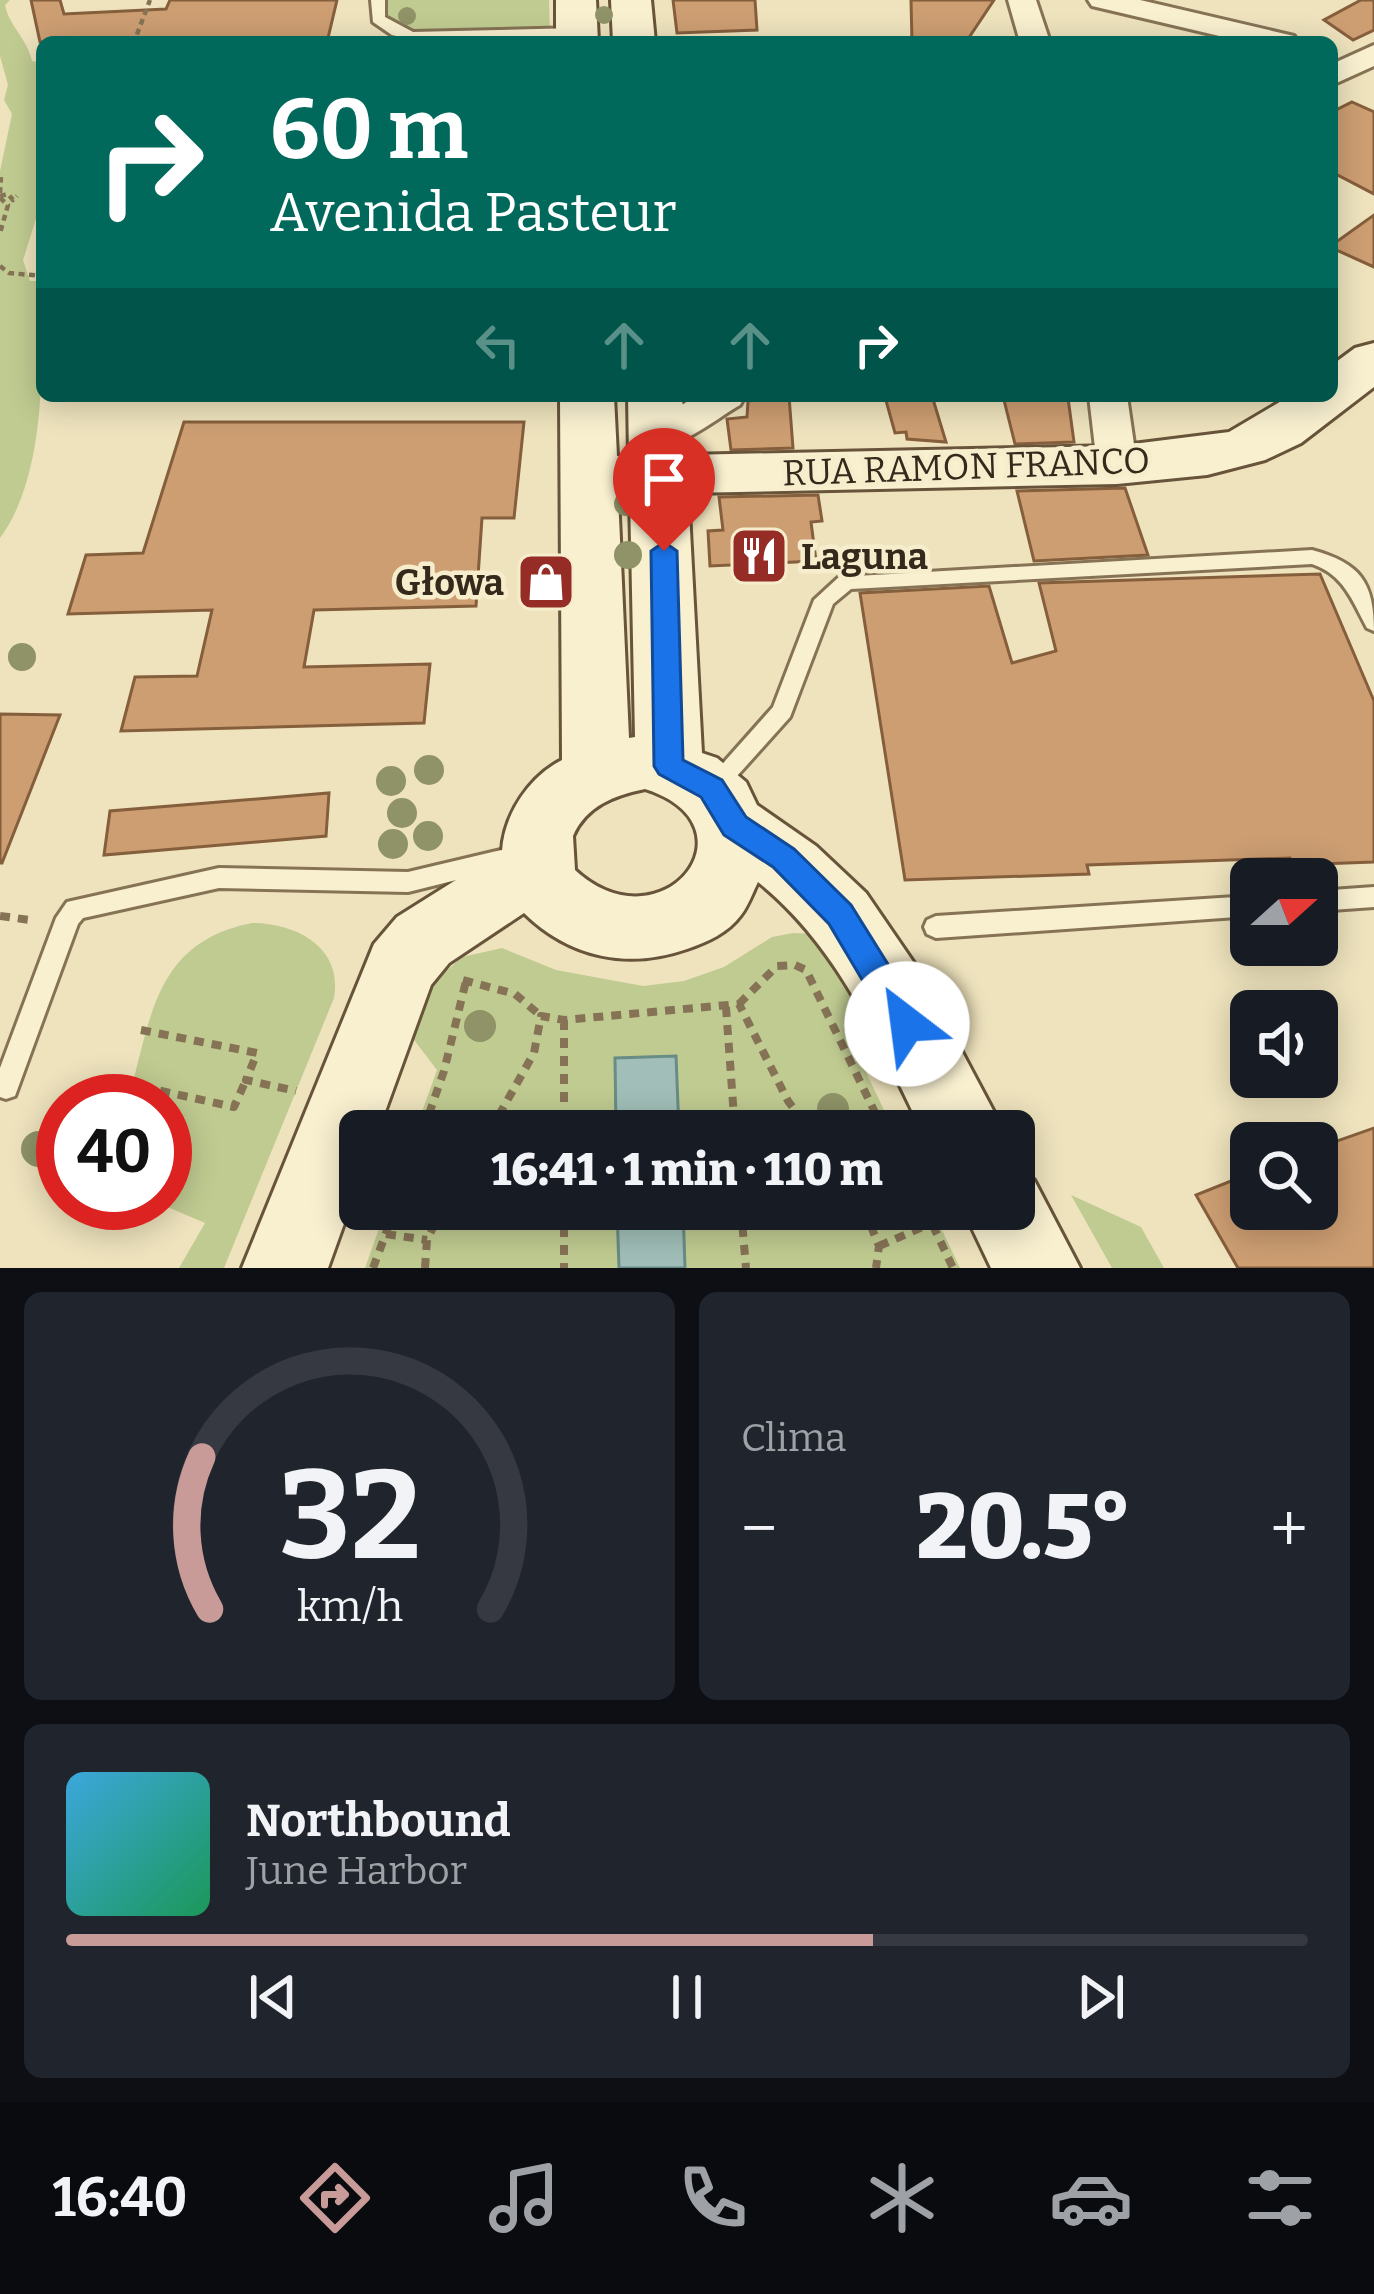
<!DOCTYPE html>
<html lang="pt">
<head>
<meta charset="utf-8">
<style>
	body { margin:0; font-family:Bitter,serif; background:#20242c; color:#f1f3f6; height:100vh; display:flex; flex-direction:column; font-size:45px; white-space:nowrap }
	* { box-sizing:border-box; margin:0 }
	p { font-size:39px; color:#9ea1a6 }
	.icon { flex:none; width:66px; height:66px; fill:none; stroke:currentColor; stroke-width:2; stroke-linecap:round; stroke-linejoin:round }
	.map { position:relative; height:1268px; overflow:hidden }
	.panel { display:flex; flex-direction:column; gap:24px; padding:24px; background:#0d0f14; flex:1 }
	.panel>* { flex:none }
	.hud { position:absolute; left:36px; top:36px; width:1302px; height:366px; border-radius:18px; box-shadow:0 6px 30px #0003; background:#00695c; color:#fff; overflow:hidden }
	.needle { width:78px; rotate:69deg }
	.controls { position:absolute; left:1230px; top:858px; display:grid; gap:24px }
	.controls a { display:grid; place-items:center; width:108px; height:108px; border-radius:18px; background:#171b24; box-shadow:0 6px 30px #0003; font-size:60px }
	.speed { position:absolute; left:36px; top:1074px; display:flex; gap:24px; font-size:60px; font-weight:700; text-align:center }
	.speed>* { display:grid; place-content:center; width:156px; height:156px; border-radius:50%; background:#171b24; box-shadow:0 6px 30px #0003; line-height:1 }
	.speed .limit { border:18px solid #d22; background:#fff; color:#111 }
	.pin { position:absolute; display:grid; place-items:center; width:102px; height:102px; color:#fff; margin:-123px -51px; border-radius:50% 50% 50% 0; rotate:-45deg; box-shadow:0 0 12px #0007 }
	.pin .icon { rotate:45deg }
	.me { position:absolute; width:132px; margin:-66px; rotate:330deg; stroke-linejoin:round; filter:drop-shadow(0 0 9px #0008) }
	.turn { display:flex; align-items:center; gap:42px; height:252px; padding:0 36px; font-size:54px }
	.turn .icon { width:156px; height:156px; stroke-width:2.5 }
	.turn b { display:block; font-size:84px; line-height:102px }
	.lanes { display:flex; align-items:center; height:114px; padding:0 36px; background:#0003; justify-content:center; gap:60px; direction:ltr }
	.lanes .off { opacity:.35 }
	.big { font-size:90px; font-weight:800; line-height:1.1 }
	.panel .card { flex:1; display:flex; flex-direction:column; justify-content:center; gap:18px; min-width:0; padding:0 42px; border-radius:18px; background:#20242c }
	.panel .dial { align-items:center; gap:0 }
	.dial svg { height:312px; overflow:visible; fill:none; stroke:#363941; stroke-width:7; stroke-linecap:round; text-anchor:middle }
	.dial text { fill:#f1f3f6; stroke:none }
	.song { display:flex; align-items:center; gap:36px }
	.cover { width:144px; height:144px; border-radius:18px; background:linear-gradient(135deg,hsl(200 70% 55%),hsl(150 70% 35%)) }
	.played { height:12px; border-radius:6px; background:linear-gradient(90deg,#c89a98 65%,#363941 65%) }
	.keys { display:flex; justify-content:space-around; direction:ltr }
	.heat { display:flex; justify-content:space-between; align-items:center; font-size:66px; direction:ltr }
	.panel .tiles { flex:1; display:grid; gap:24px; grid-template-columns:1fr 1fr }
	.card:last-child { grid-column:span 2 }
	.trip { position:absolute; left:339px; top:1110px; width:696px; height:120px; border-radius:18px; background:#171b24; box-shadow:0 6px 30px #0003; font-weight:800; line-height:120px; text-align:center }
	.tab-bar { display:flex; height:192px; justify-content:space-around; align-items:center; background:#090b0e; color:#9ea1a6 }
	.tab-bar .icon { width:84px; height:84px }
	.tab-bar .active { color:#c89a98 }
	.tab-bar b { font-size:54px; color:#f1f3f6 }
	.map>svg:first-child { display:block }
</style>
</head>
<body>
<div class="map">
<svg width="1374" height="1268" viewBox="0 0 1374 1268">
	<rect width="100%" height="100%" fill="#eee3bd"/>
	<!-- green -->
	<path fill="#c0cb91" d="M0,0H10L5,5C9,26 27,38 32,61L42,63V200L23,260L30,281H42C42,358 48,473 0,538V171L12,114L4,100L8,85L0,56Z
		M379,0H549L550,33L413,36L386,27Z
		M252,923C296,923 343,947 334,998L224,1268H179L205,1223L158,1203H165V1101H128C151,1019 154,942 252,923Z
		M793,933L817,934L874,1013L843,1024L894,1131H415L437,1070L411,1036L430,986L462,957L502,948L556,970L643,986L684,981L724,967L772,937Z
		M1071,1195L1141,1227L1164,1268H1112Z
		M386,1209H932L960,1268H365Z"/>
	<!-- water -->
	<path fill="#a1bfb8" stroke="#688c86" stroke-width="3" d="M676,1056L679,1131H616L615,1058Z
		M617,1209H683L685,1268H619Z"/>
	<!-- building -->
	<path fill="#cd9e72" stroke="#855e3c" stroke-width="3" d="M31,0H60L64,14L166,9L170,0H337L328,38L115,42H40Z
		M673,0H755L757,30L677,33Z
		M911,0H994L966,42H912Z
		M1361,0H1374V30L1353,40L1324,20Z
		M1352,102L1374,112V194L1332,172V112Z
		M1374,215V267L1332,248V245Z
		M789,396L793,448L731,450L727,419L747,417L748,401Z
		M932,396L946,442L907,439L906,432L895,433L885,397Z
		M1003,396L1068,398L1074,442L1015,444Z
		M184,422H524L514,518H482L476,606L314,610L304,667L430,664L424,723L121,731L135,677L197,676L212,610L68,614L86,555L143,553Z
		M1125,488L1148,555L1034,561L1017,491Z
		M818,495L822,521L811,522L816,561L710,566L708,531L723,530L719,497Z
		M1320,574L1374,701V862L1292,865L1290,858L1087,865L1089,874L905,880L860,593L989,586L1012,663L1056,651L1039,583Z
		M0,714L60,715L2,863H0Z
		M329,793L326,836L104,855L110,811Z
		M1374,1128V1268H1238L1196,1195L1251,1173V1209H1317V1148Z"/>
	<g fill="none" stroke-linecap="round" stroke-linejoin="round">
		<defs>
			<path id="lane" d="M371,0H385V17L413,32L577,28L584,32L577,36L413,40L392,35L373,22Z
				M1312,550C1360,563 1374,582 1374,631L1367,628C1352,600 1344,575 1312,564L851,589L833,604L790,717L720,795L712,797L704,795L701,788L773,707L814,600L839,577Z
				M501,850L509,853L513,860L509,867L408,892L219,888L83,918L78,924L15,1096L6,1099L0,1097V1068L56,918L67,902L219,868L408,872Z
				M1374,887V907L1317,911V891Z
				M1251,896V916L936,938L927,934L924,927L927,920L936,916Z"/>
			<path id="street" d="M1008,0H1036L1050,42H1020Z
				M1088,0H1140L1294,36L1298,42H1245L1092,6Z
				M1374,45V66L1332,85V64Z
				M697,396H745L740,405C712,421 676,454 643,445L637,436L643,427Z
				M1089,396H1127L1137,465L1131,475L1117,479L1103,475L1097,465Z"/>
			<path id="secondary" d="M556,0H596L598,42H556Z
				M611,0H651L655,42H613Z
				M1374,343V387L1301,443L1265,460L1207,475L1117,484L688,493L702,753L717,758L746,782L757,805L816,846L866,893L918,969L1004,1131H922C878,1041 838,946 758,882C753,892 748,906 741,915C728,933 707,942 687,949C627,970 569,957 524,913L449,963L431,985L378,1131H360V1179L328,1268H242L374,944L397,917L502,851C504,814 530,776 562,760L560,396H614L617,456H629L628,396H682L686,455L1117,446L1229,432L1290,396H1332V365L1355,348ZM618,495H630L635,737L629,738ZM645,789C761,826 662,950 575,870L573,836C586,806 615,795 645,789Z
				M1014,1172L1034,1180L1080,1268H991L963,1209H1014Z"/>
		</defs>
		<!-- lane casing -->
		<use href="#lane" stroke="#867356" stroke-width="6"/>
		<!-- street casing -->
		<use href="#street" stroke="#867356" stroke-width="6"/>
		<!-- secondary casing -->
		<use href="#secondary" stroke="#67543a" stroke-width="6"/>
		<!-- path-far1 -->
		<path stroke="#867356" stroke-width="4.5" stroke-dasharray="6 4.5" stroke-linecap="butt" d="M142,42L136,37L150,0
			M0,193L1,177
			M0,196L8,194L13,200L17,196
			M0,198L8,205L0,233
			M0,266L9,273L42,276"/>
		<!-- path -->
		<path stroke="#867356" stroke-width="8" stroke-dasharray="10 8" stroke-linecap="butt" d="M0,916L30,920
			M463,980L515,994L541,1016
			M739,1004L777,966L795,965L806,970L884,1131
			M726,1007L735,1131
			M564,1020V1131
			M141,1030L257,1053L246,1080L296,1091
			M125,1083L234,1107L246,1080
			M423,1131L444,1071L466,981
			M490,1131L534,1053L541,1016L564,1020L739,1004L788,1101L811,1131
			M564,1209V1268
			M741,1209L746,1268
			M864,1209L879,1246L876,1268
			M925,1209L953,1268
			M386,1234L427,1240
			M879,1246L932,1223
			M373,1268L395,1209
			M425,1268L427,1240L442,1209"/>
		<!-- lane -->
		<use href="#lane" fill="#f9f0d0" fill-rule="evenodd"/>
		<!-- street -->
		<use href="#street" fill="#f9f0d0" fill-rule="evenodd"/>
		<!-- secondary -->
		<use href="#secondary" fill="#f9f0d0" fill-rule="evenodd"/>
	</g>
	<!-- trees -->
	<g fill="#8f9367">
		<circle cx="604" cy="15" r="9"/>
		<circle cx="407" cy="16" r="9"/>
		<circle cx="626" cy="504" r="12"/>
		<circle cx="628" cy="555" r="14"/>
		<circle cx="22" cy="657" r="14"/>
		<circle cx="429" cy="770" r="15"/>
		<circle cx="391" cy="781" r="15"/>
		<circle cx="402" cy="813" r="15"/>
		<circle cx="428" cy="836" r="15"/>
		<circle cx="393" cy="844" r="15"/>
		<circle cx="480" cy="1026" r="16"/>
		<circle cx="833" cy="1109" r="16"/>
		<circle cx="39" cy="1149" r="18"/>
	</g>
	<!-- route -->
	<path fill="#1a73e8" stroke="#114b97" stroke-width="3" d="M664,542L677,551L683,760L722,780L746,817L794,849L851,905L919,1014L924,1024L919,1035L907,1040L895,1035L829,924L773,867L724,835L701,797L659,774L654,766L651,551Z"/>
	<!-- icons -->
	<defs>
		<symbol id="restaurant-square" viewBox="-11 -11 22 22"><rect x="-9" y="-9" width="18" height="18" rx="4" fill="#952d26" stroke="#f5edcc"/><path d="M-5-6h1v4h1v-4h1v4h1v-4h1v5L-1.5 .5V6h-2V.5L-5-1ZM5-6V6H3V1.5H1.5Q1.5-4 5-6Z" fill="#fff"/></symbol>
		<symbol id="shop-square" viewBox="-11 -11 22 22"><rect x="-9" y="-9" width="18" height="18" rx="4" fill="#952d26" stroke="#f5edcc"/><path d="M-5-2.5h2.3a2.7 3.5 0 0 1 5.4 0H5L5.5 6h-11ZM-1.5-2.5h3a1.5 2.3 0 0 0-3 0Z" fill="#fff"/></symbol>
	</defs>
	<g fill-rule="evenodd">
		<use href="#restaurant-square" x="726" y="523" width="66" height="66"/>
		<use href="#shop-square" x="513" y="549" width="66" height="66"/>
	</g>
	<g text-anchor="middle" stroke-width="9" stroke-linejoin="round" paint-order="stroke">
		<!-- street labels -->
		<g font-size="36" fill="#35291b" stroke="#f5edcc">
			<text transform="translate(966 466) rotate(-2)" y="13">RUA RAMON FRANCO</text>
		</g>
		<!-- poi labels -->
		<g font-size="36" font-weight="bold" fill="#35291b" stroke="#f5edcc" text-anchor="start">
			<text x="801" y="569">Laguna</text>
			<text x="504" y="595" text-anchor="end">Głowa</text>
		</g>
	</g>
</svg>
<div class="controls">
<a><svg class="needle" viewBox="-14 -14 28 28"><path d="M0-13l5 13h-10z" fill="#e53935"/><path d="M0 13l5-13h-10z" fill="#9ea1a6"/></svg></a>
<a><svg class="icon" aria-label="sound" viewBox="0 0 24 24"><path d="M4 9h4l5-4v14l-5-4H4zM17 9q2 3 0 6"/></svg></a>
<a><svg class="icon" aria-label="search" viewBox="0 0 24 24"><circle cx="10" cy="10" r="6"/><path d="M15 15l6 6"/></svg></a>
</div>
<div class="speed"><div class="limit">40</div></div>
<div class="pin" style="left:664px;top:551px;background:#d93025"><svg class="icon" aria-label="arrive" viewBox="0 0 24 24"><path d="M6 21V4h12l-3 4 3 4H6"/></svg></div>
<svg class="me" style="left:907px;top:1024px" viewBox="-20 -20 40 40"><circle r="19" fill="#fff"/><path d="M0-13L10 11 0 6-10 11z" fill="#1a73e8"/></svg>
<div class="trip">16:41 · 1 min · 110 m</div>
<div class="hud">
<div class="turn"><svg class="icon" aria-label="right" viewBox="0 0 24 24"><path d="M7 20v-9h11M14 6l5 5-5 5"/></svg><div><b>60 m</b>Avenida Pasteur</div></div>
<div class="lanes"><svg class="icon off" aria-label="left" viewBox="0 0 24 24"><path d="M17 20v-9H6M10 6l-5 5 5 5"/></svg><svg class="icon off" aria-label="ahead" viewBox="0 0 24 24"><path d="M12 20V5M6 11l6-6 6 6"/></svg><svg class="icon off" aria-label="ahead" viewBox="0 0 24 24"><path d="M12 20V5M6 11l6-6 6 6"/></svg><svg class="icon" aria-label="right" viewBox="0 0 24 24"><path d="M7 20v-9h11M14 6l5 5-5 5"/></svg></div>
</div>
</div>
<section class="panel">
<div class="tiles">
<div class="card dial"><svg viewBox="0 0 100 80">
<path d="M14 69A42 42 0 1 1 86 69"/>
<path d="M14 69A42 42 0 0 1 12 30" stroke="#c89a98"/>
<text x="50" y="56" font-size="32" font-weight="700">32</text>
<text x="50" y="72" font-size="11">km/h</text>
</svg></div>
<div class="card"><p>Clima</p>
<div class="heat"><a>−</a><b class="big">20.5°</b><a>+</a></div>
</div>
<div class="card">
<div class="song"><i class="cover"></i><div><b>Northbound</b><p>June Harbor</p></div></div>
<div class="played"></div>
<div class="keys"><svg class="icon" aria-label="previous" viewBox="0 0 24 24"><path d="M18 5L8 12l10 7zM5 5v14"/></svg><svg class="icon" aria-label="pause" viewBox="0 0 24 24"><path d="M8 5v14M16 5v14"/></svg><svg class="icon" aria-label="next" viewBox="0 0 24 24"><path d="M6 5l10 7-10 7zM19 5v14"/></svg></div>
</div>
</div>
</section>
<nav class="tab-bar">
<b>16:40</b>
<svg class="icon active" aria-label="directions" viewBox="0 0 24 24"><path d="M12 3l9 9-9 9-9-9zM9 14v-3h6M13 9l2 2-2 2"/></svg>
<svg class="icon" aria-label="music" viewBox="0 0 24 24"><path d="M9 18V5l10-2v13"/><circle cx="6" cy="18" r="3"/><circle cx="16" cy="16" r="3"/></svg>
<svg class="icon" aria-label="phone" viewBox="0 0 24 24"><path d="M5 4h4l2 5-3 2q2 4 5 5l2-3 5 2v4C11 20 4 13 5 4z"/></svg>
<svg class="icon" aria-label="climate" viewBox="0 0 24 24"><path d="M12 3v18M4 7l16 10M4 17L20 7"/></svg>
<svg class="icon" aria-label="car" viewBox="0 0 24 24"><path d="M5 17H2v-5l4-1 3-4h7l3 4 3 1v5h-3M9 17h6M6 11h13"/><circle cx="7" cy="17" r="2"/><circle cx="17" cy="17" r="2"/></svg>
<svg class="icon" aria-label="filters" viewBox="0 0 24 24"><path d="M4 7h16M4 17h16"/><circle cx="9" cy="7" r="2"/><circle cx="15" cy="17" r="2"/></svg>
</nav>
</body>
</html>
